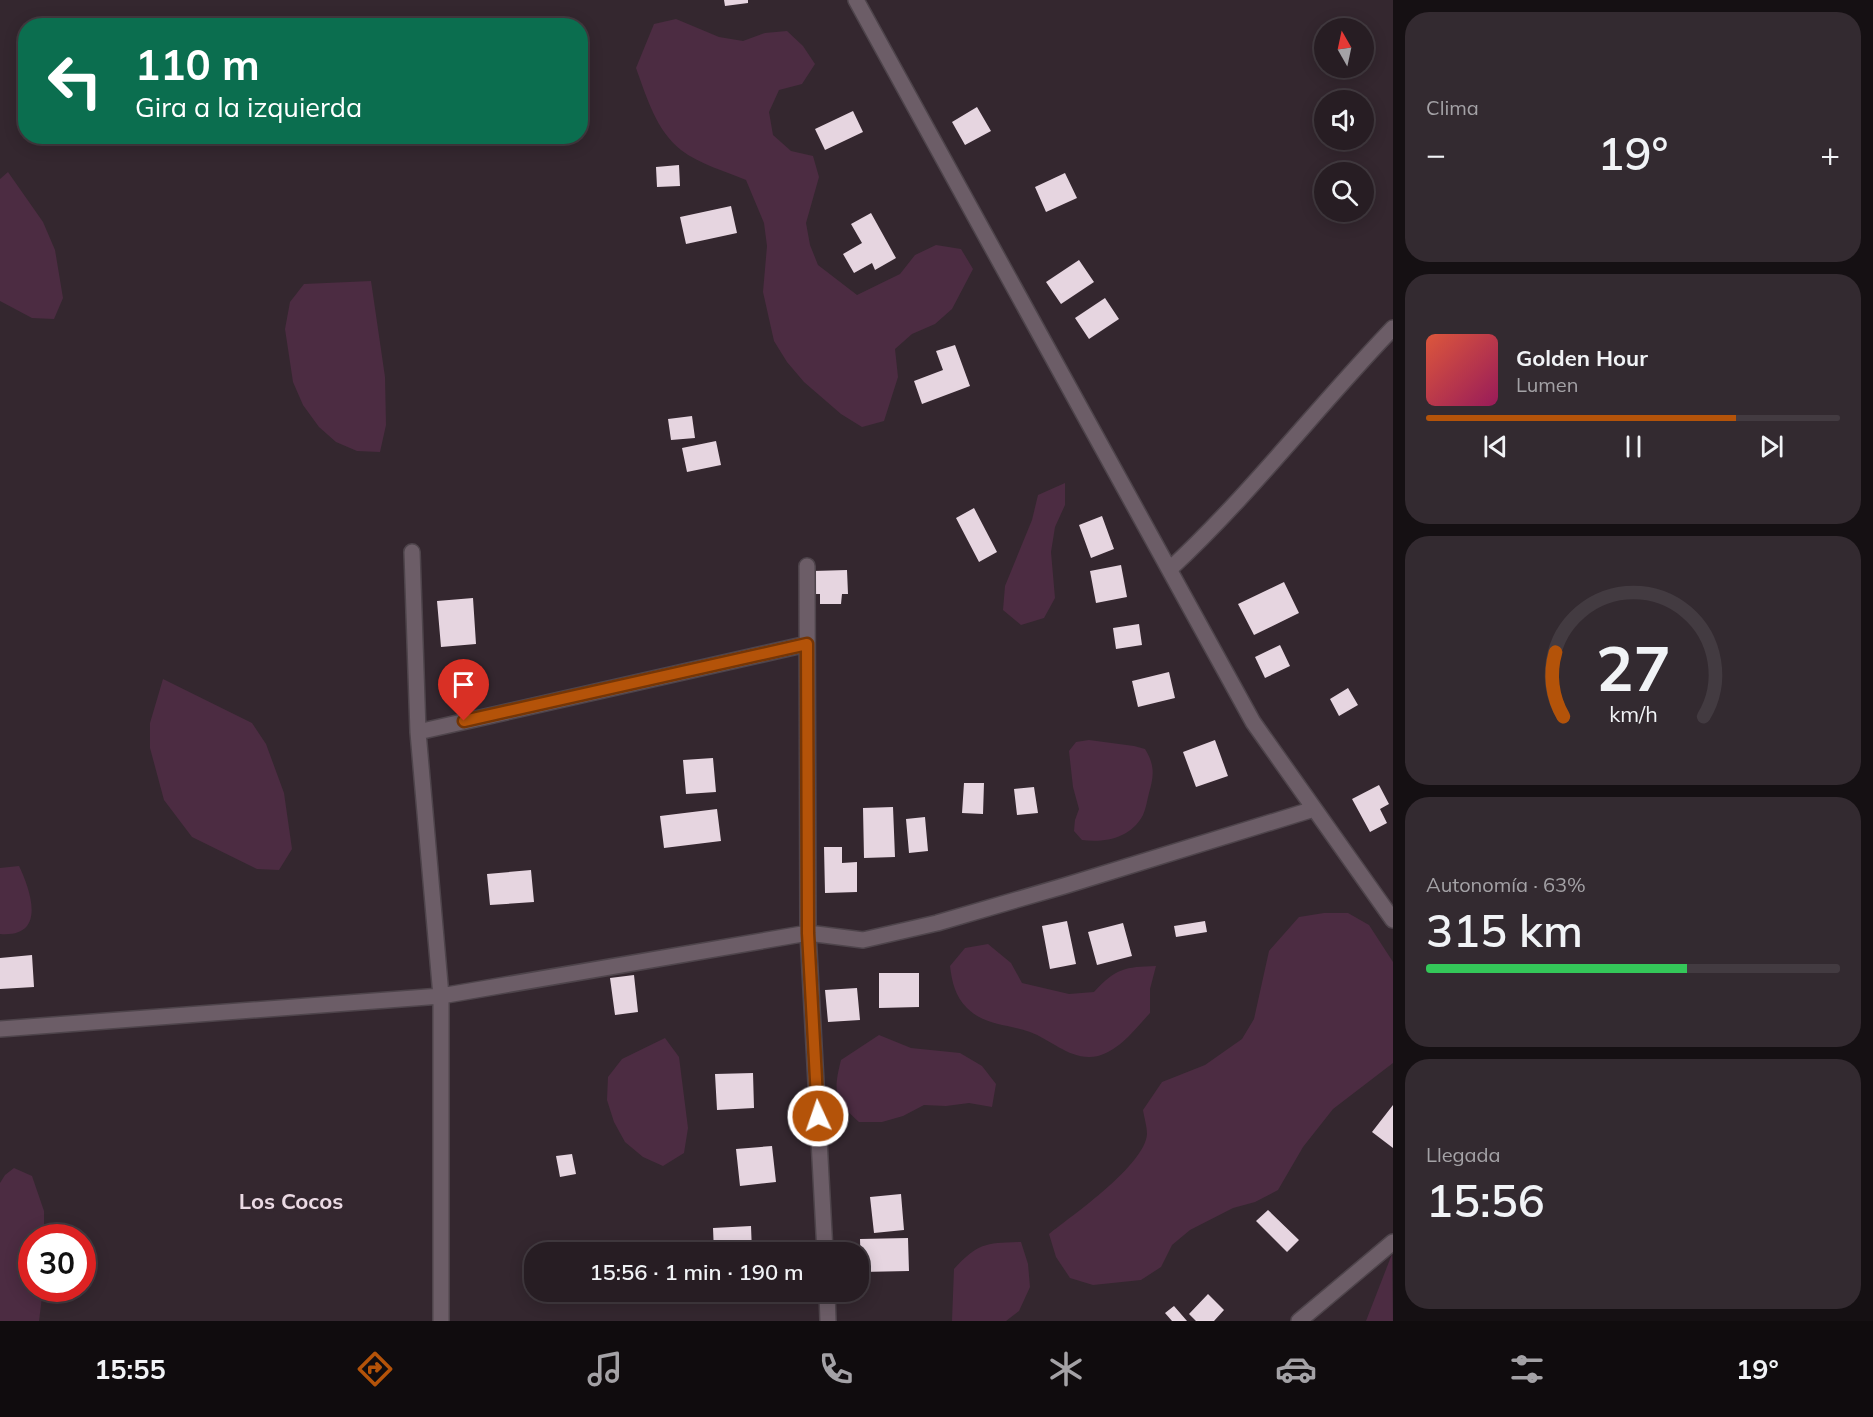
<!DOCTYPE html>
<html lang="es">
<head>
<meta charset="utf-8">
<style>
	body { margin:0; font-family:Mulish,sans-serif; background:#332a30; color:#f1f3f6; height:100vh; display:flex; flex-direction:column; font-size:22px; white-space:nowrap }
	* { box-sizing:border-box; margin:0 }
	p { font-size:20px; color:#a4a2a6 }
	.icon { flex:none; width:33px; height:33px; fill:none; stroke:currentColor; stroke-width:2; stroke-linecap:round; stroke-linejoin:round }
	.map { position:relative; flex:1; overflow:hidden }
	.side { display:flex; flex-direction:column; gap:12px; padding:12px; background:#151013; width:480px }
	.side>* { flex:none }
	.guide { position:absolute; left:18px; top:18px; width:570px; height:126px; border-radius:24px; box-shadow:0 3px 15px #0003,0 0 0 2px #433b41; background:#0b6e4f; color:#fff; overflow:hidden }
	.needle { width:39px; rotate:351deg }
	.tools { position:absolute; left:1314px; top:18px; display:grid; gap:12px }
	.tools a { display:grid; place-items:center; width:60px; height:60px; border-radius:50%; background:#271d23; box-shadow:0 3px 15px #0003,0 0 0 2px #433b41; font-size:30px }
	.speed { position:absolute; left:18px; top:1224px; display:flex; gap:12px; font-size:30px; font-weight:700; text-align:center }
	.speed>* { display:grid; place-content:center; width:78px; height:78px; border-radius:50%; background:#271d23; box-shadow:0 3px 15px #0003,0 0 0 2px #433b41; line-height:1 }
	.speed .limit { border:9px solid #d22; background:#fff; color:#111 }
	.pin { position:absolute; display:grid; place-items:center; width:51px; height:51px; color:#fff; margin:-62px -26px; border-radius:50% 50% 50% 0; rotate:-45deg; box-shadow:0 0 6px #0007 }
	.pin .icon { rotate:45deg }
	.me { position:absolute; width:66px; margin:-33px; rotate:357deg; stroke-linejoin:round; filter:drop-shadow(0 0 4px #0008) }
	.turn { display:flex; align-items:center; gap:21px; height:126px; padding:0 18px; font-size:27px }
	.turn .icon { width:78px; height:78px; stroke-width:2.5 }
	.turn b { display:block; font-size:42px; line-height:51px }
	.big { font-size:45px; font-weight:600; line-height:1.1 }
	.side .card { flex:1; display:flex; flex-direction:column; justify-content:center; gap:9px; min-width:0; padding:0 21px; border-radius:24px; background:#332a30 }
	.side .dial { align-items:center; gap:0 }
	.dial svg { height:156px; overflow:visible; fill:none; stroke:#433b41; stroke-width:7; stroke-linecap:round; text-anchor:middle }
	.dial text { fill:#f1f3f6; stroke:none }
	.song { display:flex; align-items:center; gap:18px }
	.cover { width:72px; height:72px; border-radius:9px; background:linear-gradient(135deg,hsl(10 70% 55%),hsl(330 70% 35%)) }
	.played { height:6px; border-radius:3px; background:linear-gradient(90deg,#b45309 75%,#433b41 75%) }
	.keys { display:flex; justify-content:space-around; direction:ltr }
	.heat { display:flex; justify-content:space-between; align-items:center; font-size:33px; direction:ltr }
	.charge { height:9px; border-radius:4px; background:linear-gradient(90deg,#34c759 63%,#433b41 0) }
	.trip { position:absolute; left:524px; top:1242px; width:345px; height:60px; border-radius:24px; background:#271d23; box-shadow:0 3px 15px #0003,0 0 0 2px #433b41; font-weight:600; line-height:60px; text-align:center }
	.dock { display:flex; height:96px; justify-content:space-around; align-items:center; background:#100c0e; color:#a4a2a6 }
	.dock .icon { width:42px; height:42px }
	.dock .selected { color:#b45309 }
	.dock b { font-size:27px; color:#f1f3f6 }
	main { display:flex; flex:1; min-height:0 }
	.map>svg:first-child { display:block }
</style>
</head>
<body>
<main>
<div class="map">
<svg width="1393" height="1321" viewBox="0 0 1393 1321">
	<rect width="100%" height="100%" fill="#34272f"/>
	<!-- green -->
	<path fill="#4c2c42" d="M676,19L719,37L743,41L765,33L787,31L803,46L815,64L802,84L779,90L769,112L773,135L791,151L813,156L819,177L806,223L810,245L818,265L857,295L900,274L915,255L936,245L961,249L973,269L952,309L935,324L912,334L895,349L898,377L884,421L862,427L841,414L804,382L787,362L774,341L763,292L767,246L764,223L746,180C725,171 699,164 681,150C656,130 647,98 636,68L654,24Z
		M8,172L43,222L55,250L63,298L54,319L32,318L0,301V179Z
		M371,281L385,377L386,425L380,452L357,451L336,442L319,427L303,405L293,382L285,329L290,302L304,284Z
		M1065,483V505L1055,527L1051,552L1055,598L1044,618L1021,625L1003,610L1005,586L1032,520L1038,495Z
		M163,679L252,723L266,744L284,793L292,849L279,870L257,869L192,837L164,800L150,748V723Z
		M1089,740L1134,746L1145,749C1155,765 1154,776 1149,793C1147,801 1146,808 1143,815C1131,838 1105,843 1082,840L1074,831L1075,820L1079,809L1073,787L1069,751L1076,742Z
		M19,866C31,891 47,938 0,934V868Z
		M1324,913H1348L1369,925L1393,962V1063L1333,1109L1303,1147L1278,1190L1255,1202L1233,1208L1190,1230L1172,1245L1161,1267L1141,1280L1093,1285L1070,1278L1056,1257L1049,1234C1073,1215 1145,1165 1147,1134C1147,1126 1144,1117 1143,1110L1162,1082L1205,1065L1242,1039L1254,1019L1269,951L1299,917Z
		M988,944L1011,963L1022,983L1069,994L1094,992C1116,968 1125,967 1156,966L1150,989V1013C1135,1029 1120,1050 1098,1056C1072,1062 1052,1040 1030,1032C1008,1024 985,1026 967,1008C955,996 952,982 950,966L965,948Z
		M879,1035L911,1048L960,1053L982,1066L996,1084L992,1107L969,1103L946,1106L924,1105L903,1116L882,1122H859C834,1100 833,1092 841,1060Z
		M665,1038L679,1057L688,1128L684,1153L663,1166L643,1157L625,1142L614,1122L607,1100L608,1077L622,1059Z
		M14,1168L32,1176L44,1211V1237L32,1238V1288L43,1289L39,1321H0V1183L5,1175Z
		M1021,1242L1028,1264L1030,1287L1019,1311L1006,1321H952L954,1269C978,1243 986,1243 1021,1242Z
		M1392,1254L1393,1321H1366Z"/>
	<!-- building -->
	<path fill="#e6d5e0" d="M724,0H748V3L725,6Z
		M977,107L991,131L965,145L952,122Z
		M853,111L863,132L825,150L815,129Z
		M679,165L680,186L657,187L656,167Z
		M1065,173L1077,198L1046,212L1035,187Z
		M731,206L737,233L686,244L680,217Z
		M871,213L896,258L875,270L872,263L854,273L843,254L862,243L851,224Z
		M1079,260L1094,282L1061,304L1046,282Z
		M1105,298L1119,319L1089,339L1075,318Z
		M955,345L970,386L922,404L914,381L943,370L936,351Z
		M692,416L695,438L671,440L668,419Z
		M716,441L721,465L687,472L682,448Z
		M974,508L997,552L979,562L956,518Z
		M1102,516L1114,549L1091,558L1079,525Z
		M1121,565L1127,597L1096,603L1090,571Z
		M847,570L848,594H842L841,604H820V594H814L813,571Z
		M1284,582L1299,613L1254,635L1238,604Z
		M473,598L476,644L441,647L437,601Z
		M1139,624L1142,645L1116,649L1113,628Z
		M1280,645L1290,666L1265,678L1255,657Z
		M1169,672L1175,698L1138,707L1132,681Z
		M1348,688L1358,705L1339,716L1330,699Z
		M1215,740L1228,776L1196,787L1183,752Z
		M713,758L716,792L686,794L683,760Z
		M964,783H984L983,814L962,813Z
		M1379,785L1389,804L1380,809L1387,823L1370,832L1352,799Z
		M1034,787L1038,813L1017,815L1014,789Z
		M893,807L895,857L864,858L863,808Z
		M717,809L721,841L664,848L660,816Z
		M925,817L928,851L909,853L906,819Z
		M824,847H842V863L857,862V892L825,893Z
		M531,870L534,902L490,905L487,874Z
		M1067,921L1076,964L1050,969L1042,926Z
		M1205,921L1207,932L1176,937L1174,926Z
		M1123,923L1132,956L1097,965L1088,932Z
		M32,955L34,987L0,989V958Z
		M879,973H919V1007L879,1008Z
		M634,975L638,1012L615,1015L610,978Z
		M857,988L860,1020L828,1022L825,990Z
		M753,1073L754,1108L717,1110L715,1074Z
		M1393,1105V1148L1372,1132Z
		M772,1146L776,1182L740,1186L736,1149Z
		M572,1154L576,1174L560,1177L556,1156Z
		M901,1194L904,1230L874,1233L870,1197Z
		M1268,1210L1299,1240L1287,1252L1256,1221Z
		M751,1226L752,1252H714L713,1228Z
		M908,1238L909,1271L861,1272L860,1239Z
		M1208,1294L1224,1310L1214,1321H1196L1189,1314Z
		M1174,1306L1187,1321H1172L1165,1313Z"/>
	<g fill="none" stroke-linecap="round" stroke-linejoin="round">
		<defs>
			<path id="minor" d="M856,0L1253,722L1393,920
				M412,552L418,732L441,996V1321
				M807,566L808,933L825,1252
				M1170,569C1250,495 1317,407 1393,328
				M418,732L807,644
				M0,1029L441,996L808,933L863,940L937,923L1064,886L1314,809
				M827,1292L828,1321
				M1299,1321L1393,1242"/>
		</defs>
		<!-- minor casing -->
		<use href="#minor" stroke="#4e444b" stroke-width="18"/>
		<!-- minor -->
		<use href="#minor" stroke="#6c5d67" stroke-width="15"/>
	</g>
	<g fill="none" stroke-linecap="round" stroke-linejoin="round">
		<defs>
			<path id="route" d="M464,721L807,644L808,933L818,1116"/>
		</defs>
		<!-- route casing -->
		<use href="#route" stroke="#753606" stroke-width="15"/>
		<!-- route -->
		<use href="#route" stroke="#b45309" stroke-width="10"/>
	</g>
	<g text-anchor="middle" stroke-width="6" stroke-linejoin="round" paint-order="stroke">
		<!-- district labels -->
		<g font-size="22" font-weight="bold" fill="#ebdae4" stroke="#34272f">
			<text x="291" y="1209">Los Cocos</text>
		</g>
	</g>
</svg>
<div class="tools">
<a><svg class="needle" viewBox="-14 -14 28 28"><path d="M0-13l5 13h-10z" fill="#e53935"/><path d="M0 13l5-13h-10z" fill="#a4a2a6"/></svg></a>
<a><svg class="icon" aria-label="sound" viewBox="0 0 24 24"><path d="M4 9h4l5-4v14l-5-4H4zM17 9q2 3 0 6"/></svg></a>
<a><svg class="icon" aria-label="search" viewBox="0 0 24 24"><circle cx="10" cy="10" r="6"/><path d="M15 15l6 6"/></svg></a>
</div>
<div class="speed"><div class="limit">30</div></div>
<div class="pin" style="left:464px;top:721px;background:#d93025"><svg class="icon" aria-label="arrive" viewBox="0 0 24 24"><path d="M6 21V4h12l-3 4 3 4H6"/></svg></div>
<svg class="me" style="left:818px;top:1116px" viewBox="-20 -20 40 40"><circle r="17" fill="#b45309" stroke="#fff" stroke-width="3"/><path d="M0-11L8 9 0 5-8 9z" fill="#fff"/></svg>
<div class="trip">15:56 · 1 min · 190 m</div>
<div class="guide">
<div class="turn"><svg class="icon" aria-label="left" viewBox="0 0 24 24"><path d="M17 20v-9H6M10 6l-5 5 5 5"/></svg><div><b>110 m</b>Gira a la izquierda</div></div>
</div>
</div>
<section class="side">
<div class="card"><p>Clima</p>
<div class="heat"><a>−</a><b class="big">19°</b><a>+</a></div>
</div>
<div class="card">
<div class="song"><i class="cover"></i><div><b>Golden Hour</b><p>Lumen</p></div></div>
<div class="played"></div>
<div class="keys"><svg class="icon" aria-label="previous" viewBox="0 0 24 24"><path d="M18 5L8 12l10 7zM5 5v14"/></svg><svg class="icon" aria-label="pause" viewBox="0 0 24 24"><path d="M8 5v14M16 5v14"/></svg><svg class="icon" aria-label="next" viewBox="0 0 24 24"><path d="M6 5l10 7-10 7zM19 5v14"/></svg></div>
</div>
<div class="card dial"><svg viewBox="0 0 100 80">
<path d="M14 69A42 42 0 1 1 86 69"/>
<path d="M14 69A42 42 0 0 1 10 36" stroke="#b45309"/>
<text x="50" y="56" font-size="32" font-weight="700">27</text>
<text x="50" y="72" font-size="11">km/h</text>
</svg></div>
<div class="card"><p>Autonomía · 63%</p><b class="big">315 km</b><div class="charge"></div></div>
<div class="card"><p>Llegada</p><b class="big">15:56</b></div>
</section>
</main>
<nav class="dock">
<b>15:55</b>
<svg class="icon selected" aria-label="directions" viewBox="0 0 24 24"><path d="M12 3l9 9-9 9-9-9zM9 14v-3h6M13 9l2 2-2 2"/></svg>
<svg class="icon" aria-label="music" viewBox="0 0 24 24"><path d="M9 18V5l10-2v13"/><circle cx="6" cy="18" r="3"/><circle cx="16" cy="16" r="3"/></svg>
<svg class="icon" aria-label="phone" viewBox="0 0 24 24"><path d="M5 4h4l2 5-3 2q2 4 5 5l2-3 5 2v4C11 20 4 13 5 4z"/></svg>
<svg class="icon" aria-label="climate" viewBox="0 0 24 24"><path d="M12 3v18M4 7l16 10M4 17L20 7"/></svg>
<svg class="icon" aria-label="car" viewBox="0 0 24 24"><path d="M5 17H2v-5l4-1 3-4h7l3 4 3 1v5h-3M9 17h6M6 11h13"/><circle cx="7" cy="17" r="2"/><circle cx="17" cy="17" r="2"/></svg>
<svg class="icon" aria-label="filters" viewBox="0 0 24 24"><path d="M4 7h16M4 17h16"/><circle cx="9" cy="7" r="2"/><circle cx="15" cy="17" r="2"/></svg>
<b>19°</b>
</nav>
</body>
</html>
